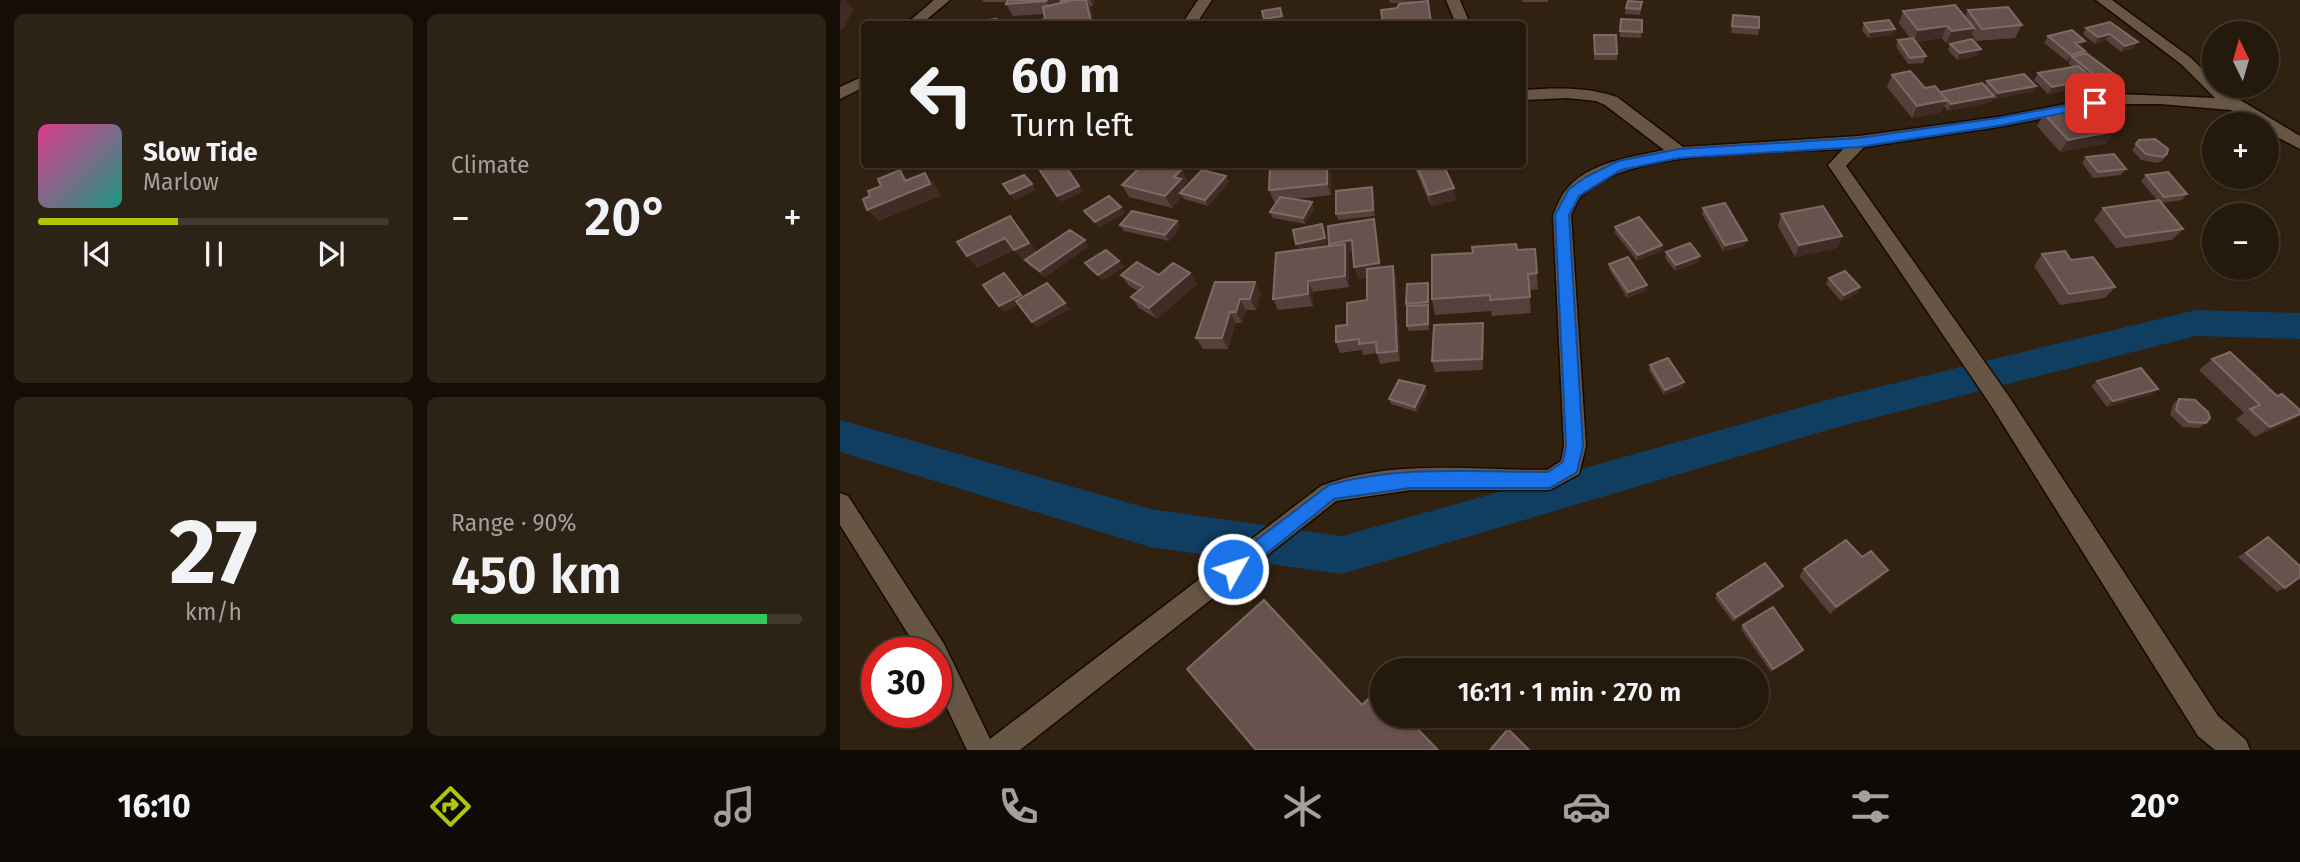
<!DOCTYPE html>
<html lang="en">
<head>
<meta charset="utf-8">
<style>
	body { margin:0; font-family:"Fira Sans",sans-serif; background:#2c2216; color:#f1f3f6; height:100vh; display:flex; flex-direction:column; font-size:26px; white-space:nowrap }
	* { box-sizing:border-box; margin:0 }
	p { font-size:23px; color:#a3a09d }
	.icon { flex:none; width:38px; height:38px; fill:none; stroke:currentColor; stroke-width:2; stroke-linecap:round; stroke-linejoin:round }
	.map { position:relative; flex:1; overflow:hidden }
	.panel { display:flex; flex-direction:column; gap:14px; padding:14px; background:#140e07; width:840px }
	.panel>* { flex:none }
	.banner { position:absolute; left:21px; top:21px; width:665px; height:147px; border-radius:7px; box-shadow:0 2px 5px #0004,0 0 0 2px #41382e; background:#24190d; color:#f1f3f6; overflow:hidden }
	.needle { width:46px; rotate:355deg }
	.buttons { position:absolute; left:1362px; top:21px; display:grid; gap:14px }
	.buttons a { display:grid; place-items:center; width:77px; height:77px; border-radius:50%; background:#24190d; box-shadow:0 2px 5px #0004,0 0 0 2px #41382e; font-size:35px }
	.speed { position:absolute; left:21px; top:637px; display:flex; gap:14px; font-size:35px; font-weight:700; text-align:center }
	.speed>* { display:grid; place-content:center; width:91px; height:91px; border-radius:50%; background:#24190d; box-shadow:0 2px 5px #0004,0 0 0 2px #41382e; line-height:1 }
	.speed .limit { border:10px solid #d22; background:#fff; color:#111 }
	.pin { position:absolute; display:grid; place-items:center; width:60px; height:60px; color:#fff; margin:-30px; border-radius:14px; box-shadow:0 4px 10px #0006 }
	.me { position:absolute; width:77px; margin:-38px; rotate:51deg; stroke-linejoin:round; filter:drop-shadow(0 0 5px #0008) }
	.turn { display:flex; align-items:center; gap:24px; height:147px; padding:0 35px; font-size:32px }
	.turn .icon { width:91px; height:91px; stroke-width:2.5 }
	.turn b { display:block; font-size:49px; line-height:60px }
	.big { font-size:52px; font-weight:600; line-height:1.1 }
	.panel .widget { flex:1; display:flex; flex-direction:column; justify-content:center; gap:10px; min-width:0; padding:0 24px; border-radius:10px; background:#2c2216 }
	.panel .dial { align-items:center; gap:0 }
	.dial b { font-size:91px; line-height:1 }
	.song { display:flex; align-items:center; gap:21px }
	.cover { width:84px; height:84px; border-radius:10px; background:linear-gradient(135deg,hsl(330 70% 55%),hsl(170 70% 35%)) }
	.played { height:7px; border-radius:4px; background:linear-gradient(90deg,#aec60c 40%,#41382e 40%) }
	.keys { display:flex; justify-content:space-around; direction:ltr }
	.heat { display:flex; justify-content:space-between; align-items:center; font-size:38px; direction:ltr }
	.charge { height:10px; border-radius:5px; background:linear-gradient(90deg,#34c759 90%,#41382e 0) }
	.panel .tiles { flex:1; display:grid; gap:14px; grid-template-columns:repeat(2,1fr) }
	.trip { position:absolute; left:530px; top:658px; width:399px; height:70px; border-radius:35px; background:#24190d; box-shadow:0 2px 5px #0004,0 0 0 2px #41382e; font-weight:600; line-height:70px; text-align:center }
	.tab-bar { display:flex; height:112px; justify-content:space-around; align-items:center; background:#0e0a05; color:#a3a09d }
	.tab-bar .icon { width:49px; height:49px }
	.tab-bar .selected { color:#aec60c }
	.tab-bar b { font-size:32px; color:#f1f3f6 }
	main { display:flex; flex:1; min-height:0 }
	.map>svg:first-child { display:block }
</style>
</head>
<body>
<main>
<section class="panel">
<div class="tiles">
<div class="widget">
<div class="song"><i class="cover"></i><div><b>Slow Tide</b><p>Marlow</p></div></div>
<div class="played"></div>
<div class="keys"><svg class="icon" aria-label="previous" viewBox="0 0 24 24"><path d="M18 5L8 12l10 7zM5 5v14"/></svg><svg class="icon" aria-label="pause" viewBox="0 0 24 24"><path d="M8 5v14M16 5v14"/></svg><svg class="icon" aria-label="next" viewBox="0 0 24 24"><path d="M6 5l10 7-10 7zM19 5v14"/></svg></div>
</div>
<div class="widget"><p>Climate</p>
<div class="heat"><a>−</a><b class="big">20°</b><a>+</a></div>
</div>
<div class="widget dial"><b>27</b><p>km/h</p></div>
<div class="widget"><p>Range · 90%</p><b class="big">450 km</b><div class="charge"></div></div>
</div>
</section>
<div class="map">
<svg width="1460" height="750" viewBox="0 0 1460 750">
	<rect width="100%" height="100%" fill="#302111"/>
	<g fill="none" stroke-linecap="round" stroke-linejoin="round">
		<!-- canal -->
		<path fill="#103e60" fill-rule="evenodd" d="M1356,310L1460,313V339L1356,336L998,427L502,574L310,547L0,452V420L310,509L502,536L998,397Z"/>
		<defs>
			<path id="minor" d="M94,0H110L81,24H66Z
				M358,0H372L356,24H342Z
				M606,0H620L630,24H616Z
				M1256,0H1272L1351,58L1374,81V86C1379,86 1448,129 1460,136V149L1426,131V124H1414L1391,110L1320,104H1279L1158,127L1024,147L1006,166L1168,395L1378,716L1406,740L1410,750H1375L1358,736L1152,407L988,165L1003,149C939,153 785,148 741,196C737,201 734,209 731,215L746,446L739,474L710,490H571L496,501L180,750H127L96,685V653H80L0,525V493L8,496L104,644L150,739L481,486C550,459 634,470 707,470L721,461L724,446L713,215C717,207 720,197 726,190C748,162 792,157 824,150L765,105L756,101L727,98L682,100V90C715,88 745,86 777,97L843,147L1019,136L1158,117L1279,94L1375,98L1341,64Z
				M24,76V87L0,99V87Z"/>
		</defs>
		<!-- minor casing -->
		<use href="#minor" stroke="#180a00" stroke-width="3"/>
		<!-- minor -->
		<use href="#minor" fill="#685644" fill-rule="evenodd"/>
	</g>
	<!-- wall -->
	<path fill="#57403c" d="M142,0H219L217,4L221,3V0H255L253,6H250L255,24H181L205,19L204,14L173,16L166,4V2H143Z
		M549,0L588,1L592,24H543L557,8L569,3H550Z
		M682,0H708V2H682Z
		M786,8L801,9L800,15L785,14Z
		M1128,10L1182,25L1175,38L1136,41L1131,34L1129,40L1106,43L1102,38L1076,42L1086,56L1083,63L1068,64L1056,46L1058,40L1070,38L1059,23L1063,11L1125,17Z
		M893,15L919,28L918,35L891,33Z
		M781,19L802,20L801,38L780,37Z
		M1270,22L1294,48L1281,52L1266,40L1255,44L1243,34L1246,28Z
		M1024,23L1053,35L1028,38L1022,30Z
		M754,35L777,54V60H754Z
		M1208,36L1245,41L1240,47L1243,54L1270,81L1256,85L1251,81L1249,86L1208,94L1194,80L1198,73L1233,67L1228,63L1230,60L1227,61L1204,43Z
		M1110,44L1138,55L1117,60L1108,50Z
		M1052,75L1085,88L1100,92L1144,86L1147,81L1192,92L1154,99L1153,98L1151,102L1108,111L1104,106L1101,112L1072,118L1047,87Z
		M1204,114L1267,143L1220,152L1197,126Z
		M1299,140L1327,154L1323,160L1318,163L1301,160L1292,150Z
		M1246,157L1286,169L1281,175L1253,178L1242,163Z
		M303,164H339L340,167L339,168L348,181L344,185L346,187L386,176L389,182L368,206L344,199L342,196L332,208L289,197L282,185Z
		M487,164L491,176V195L456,199L472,202L474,208L465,224L433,218L430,212L437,202H434L429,190Z
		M574,164H603L616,200L591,206L576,171Z
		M1306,175L1347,194L1342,200L1321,203L1343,229L1332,240L1276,248L1254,220L1263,208L1317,200L1301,181Z
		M532,187L534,193L535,216L498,220L496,214Z
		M863,208L905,246L883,251L862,214Z
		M941,214L1002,236L997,248L955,257L938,226Z
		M170,216L197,252L249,246L205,277L190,266L186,261H184L174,250L137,268Z
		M337,221L340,227L329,241L284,231L280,225Z
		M775,227L822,245V251L797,261L775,233Z
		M537,231L541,267L553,266L556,277L560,361L540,364L537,353L523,355L522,350L500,353L496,342L507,325L527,300V277L518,279L514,267L513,252L508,253L509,256V287L473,292V306L438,310L433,299L490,246Z
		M695,249L698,289L689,290L691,313L652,316L651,311L595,315L592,299L677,250Z
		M826,252L859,262L835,271L825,258Z
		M1202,254L1231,260L1275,287L1265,298L1220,305L1194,266Z
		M279,261L284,267L263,280L249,269L245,263Z
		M769,264L807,285L806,291L787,298L769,269Z
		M281,275H319L357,284L317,319L299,308L291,297L298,291L289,286Z
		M989,278L1020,287L1018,293L1001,301L986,284Z
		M375,282L421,293L416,310H406L402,323H396L388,349H363L356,338Z
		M588,283L589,289V330L568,331L567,326L566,304Z
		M644,334L643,370L595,372L592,361Z
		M1372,359L1460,410V415L1448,423L1415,437L1396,419L1404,413L1359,370Z
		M810,365L843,388L824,395L809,370Z
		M1257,381L1318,389L1312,394L1267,407L1251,386Z
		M585,386L587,392L577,412L551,404L549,399Z
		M1339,399L1366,423L1359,428L1343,427L1330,415L1333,404Z
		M1428,537L1445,588L1437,592L1398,557L1420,542Z
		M964,569L1041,578L990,614L959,576Z
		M943,586L941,590L893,622L875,598L877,594Z
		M903,625L960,654L931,672L901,629Z"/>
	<!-- shaded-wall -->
	<path fill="#402c24" d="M2,0H5L13,10L3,30H0V5Z
		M207,0H219L213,13L206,1Z
		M246,0L251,9L255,24H242Z
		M250,0H255L253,6Z
		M442,16L444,22L426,24L424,19Z
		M1107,26L1102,38L1073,42L1078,30Z
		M1134,28L1129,40L1106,43L1112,31Z
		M1055,29L1053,35L1028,38L1030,32Z
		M1270,34L1266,40L1255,44L1258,37Z
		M1245,41L1241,47L1232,50L1235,43Z
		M1298,42L1294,48L1281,52L1285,46Z
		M1141,49L1138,55L1117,60L1120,53Z
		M1245,51L1241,57H1232L1230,60L1227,61L1231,55Z
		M1274,74L1270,81L1256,85L1260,79Z
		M1253,79L1249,86L1208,94L1212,87Z
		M1196,86L1192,92L1154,99L1158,93Z
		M1154,96L1151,102L1108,111L1111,104Z
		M1107,100L1101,112L1072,118L1077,106Z
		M1275,131L1267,143L1220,152L1228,140Z
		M487,164L491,176V195L487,184Z
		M342,169L348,181L344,185L348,191L340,193L342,196L332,208L325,196L334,177Z
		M60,170L71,182L85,173L95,185L101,196L39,221L27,210L65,181Z
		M386,176L389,182L368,206L365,200Z
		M192,184L196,190L174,201L170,194Z
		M239,186L243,192L221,202L217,196Z
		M532,187L534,193L535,216L533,210Z
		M614,188L616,200L591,206L589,195Z
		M472,202L474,208L465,224L463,218Z
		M281,207L285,213L259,228L255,222Z
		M170,216L179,228L199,254L184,261L174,250Z
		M534,219L537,231L542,275L518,279L514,267Z
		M337,221L340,227L329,241L325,235Z
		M482,224L487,244L458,249L456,244Z
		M1002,236L997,248L955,257L959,245Z
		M165,238L175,249L137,268L127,256Z
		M245,240L249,246L205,277L200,271Z
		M512,240L516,252L508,253L509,256V287L505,276L493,255L489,244Z
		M907,240L905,246L883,251L885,245Z
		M822,245V251L797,261L798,255Z
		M860,256L859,262L835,271L836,265Z
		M279,261L284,267L263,280L258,275Z
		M553,266L556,277L560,361L557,351Z
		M350,273L357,284L317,319L309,308Z
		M169,279L186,300L165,312L159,306Z
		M468,281L473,292V306L468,294Z
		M415,282L421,293L416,310L410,299Z
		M807,285L806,291L787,298L788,292Z
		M1020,287L1018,293L1001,301L1004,295Z
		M400,299L406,310L402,323L396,312Z
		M225,303L230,309L197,327L192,322Z
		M588,305L589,310V330L588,324Z
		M390,312L396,323L388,349L382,338Z
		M643,323L644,334L643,370L642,359Z
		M844,382L843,388L824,395L825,390Z
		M585,386L587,392L577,412L575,407Z
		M1318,389L1312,394L1267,407L1273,401Z
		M1460,414L1448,423L1415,437L1430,427Z
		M1048,570L1041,578L990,614L996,607Z
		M943,586L941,590L893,622L895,618Z
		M963,650L960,654L931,672L933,669Z"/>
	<!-- building -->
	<path fill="#68524e" stroke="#7e6a65" stroke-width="2" d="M168,0H207L206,1L166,4Z
		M221,0H234L220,3Z
		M234,0H246L251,22L242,24H181L205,19L203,7Z
		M588,1L591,23L580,24H543L541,10L557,8L559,4Z
		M788,1L802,2L800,9L786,8Z
		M1115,5L1134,28L1112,31L1107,26L1078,30L1063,11Z
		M1168,7L1182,25L1142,29L1128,10Z
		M440,8L442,16L424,19L422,11Z
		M893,15L919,17V28L892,26Z
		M156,19L155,24H135L136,22Z
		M781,19L802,20V32L780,31Z
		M533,20L538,21L540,24H524Z
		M1049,20L1055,29L1030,32L1024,23Z
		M117,21L115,24H88L89,23Z
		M1270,22L1298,42L1285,46L1270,34L1258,37L1246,28Z
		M1232,30L1245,41L1235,43L1245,51L1231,55L1208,36Z
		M754,35H776L777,54H755Z
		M1073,38L1086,56L1070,58L1058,40Z
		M1132,39L1141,49L1120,53L1110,44Z
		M1246,53L1274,74L1260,79L1232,57Z
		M1238,66L1253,79L1212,87L1198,73Z
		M1070,71L1085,88L1095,86L1107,100L1077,106L1052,75Z
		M1184,74L1196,86L1158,93L1147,81Z
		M1142,83L1154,96L1111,104L1100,92Z
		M1250,106L1275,131L1228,140L1204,114Z
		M1315,139L1328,149L1327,154L1323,157L1306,154L1296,144L1299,140Z
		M1274,154L1286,169L1258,172L1246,157Z
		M209,164H224L239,186L217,196L199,169Z
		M303,164H328L342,169L334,177L341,179L325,196L282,185Z
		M430,164H480V165L487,164V184L429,190Z
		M576,164H603L614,188L589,195Z
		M60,170L65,181L85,173L90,184L27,210L23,199L30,196L28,191L41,186L38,179Z
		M362,170L386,176L365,200L340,193Z
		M1328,172L1347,194L1324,197L1306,175Z
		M184,175L192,184L170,194L163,184Z
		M532,187L533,210L496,214V191Z
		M269,196L281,207L255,222L244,211Z
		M440,197L472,202L463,218L430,212Z
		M1319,200L1343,229L1285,237L1263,208Z
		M885,203L907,240L885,245L863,208Z
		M983,206L1002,236L959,245L941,214Z
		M292,211L337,221L325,235L280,225Z
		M170,216L189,243L174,250L165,238L127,256L117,242Z
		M799,217L822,245L798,255L775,227Z
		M534,219L539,263L514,267L512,240L489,244L488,226Z
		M482,224L485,238L456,244L453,230Z
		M230,230L245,240L200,271L185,260Z
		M850,243L860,256L836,265L826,252Z
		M505,244V276L468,281V294L433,299L436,253Z
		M676,244L677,250L695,249L697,273L688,274L690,297L650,300V295L592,299V255L633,253L632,247Z
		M266,250L279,261L258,275L245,263Z
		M1225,251L1231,260L1253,257L1275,287L1229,294L1202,254Z
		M788,257L807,285L788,292L769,264Z
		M297,262L319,275L333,263L350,273L309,308L291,297L303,287L281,275Z
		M553,266L557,351L537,353L536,342L519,344V339L496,342V326L507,325V303L527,300V269Z
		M1005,271L1020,287L1004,295L989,278Z
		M164,273L181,295L159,306L143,285Z
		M375,282H415L410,299H400L396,312H390L382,338H356Z
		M207,283L225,303L192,322L176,301Z
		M588,283V302L566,304L567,284Z
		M588,305V324L567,326V306Z
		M643,323L642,359L592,361L594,325Z
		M1390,352L1437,396L1442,394L1460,410V414L1430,427L1410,409L1420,405L1372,359Z
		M828,358L844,382L825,390L810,365Z
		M1301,368L1318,389L1273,401L1257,381Z
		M559,380L585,386L575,407L549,399Z
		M1339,399L1355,400L1368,412L1370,418L1366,423L1349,422L1336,410Z
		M1428,537L1460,566V577L1445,588L1406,553Z
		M1006,540L1022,557L1031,551L1048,570L996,607L964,569Z
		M925,563L943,586L895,618L877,594Z
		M424,600L522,705L539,689L542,692V716H565L598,750H416L347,669Z
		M933,607L963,650L933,669L903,625Z
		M668,729L689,750H650Z"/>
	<!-- route -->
	<path fill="#1a73e8" stroke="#114b97" stroke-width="2" d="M1255,100L1259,101V106L1158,126L1019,147L839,158L781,170L739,196L729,215L743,446L737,472L710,488H570L494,499L399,576L393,578L386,576L383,569L386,563L489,485C559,465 635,472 708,472L723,462L726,446L715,215L729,189L746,177L778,161L839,149L1019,138L1158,118Z"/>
</svg>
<div class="buttons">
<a><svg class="needle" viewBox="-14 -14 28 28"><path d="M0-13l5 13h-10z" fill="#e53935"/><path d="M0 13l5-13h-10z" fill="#a3a09d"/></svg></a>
<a>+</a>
<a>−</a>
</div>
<div class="speed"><div class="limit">30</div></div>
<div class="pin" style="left:1255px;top:103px;background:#d93025"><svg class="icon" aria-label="arrive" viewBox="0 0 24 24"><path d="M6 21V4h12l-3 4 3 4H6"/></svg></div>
<svg class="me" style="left:393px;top:569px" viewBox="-20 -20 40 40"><circle r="17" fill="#1a73e8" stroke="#fff" stroke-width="3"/><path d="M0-11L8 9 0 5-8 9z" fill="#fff"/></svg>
<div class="trip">16:11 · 1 min · 270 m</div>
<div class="banner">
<div class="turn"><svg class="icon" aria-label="left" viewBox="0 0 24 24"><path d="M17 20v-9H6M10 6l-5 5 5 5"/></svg><div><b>60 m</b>Turn left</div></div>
</div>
</div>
</main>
<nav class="tab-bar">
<b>16:10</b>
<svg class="icon selected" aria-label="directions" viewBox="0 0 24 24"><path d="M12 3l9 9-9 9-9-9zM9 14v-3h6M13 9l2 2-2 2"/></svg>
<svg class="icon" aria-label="music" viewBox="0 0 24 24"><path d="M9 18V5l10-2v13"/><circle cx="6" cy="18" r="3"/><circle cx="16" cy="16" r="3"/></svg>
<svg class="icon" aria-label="phone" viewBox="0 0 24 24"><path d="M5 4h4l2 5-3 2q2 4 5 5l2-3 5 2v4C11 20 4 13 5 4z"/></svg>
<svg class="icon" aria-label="climate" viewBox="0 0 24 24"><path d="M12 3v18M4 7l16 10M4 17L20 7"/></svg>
<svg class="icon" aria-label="car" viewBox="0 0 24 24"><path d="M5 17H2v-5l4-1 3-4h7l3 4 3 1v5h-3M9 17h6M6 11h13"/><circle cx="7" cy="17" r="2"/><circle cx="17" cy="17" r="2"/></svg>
<svg class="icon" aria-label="filters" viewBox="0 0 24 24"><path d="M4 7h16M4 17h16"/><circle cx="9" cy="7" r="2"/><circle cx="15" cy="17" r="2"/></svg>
<b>20°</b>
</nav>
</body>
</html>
